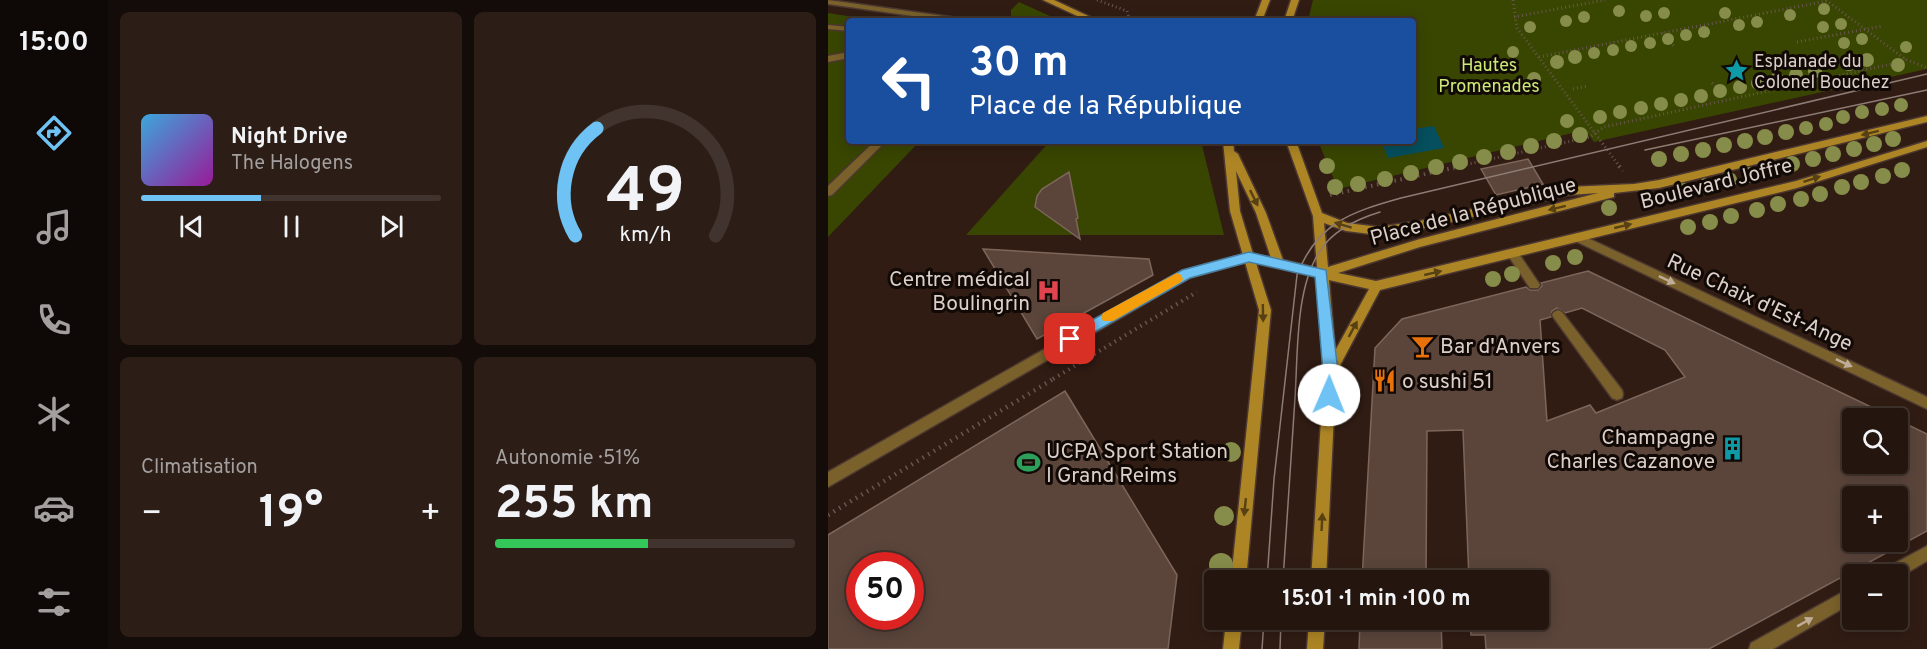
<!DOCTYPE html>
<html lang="fr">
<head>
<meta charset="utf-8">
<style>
	body { margin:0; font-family:Overpass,sans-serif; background:#2c1e17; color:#f1f3f6; height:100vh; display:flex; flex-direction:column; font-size:22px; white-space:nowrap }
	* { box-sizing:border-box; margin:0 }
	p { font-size:20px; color:#a39f9e }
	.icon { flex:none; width:33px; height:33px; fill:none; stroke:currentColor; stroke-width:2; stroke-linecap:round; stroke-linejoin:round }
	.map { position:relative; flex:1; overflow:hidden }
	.details { display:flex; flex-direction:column; gap:12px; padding:12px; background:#140c08; width:720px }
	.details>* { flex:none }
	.guide { position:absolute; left:18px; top:18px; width:570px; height:126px; border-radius:6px; box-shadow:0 3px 15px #0003,0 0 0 2px #41342e; background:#1a4fa0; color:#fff; overflow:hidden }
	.fabs { position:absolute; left:1014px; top:408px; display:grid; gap:12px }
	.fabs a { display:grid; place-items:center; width:66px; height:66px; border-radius:6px; background:#24150e; box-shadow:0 3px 15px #0003,0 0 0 2px #41342e; font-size:30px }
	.speed { position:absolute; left:18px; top:552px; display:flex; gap:12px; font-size:30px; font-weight:700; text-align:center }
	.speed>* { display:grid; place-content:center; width:78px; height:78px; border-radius:50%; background:#24150e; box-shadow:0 3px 15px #0003,0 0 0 2px #41342e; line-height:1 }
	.speed .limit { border:9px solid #d22; background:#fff; color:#111 }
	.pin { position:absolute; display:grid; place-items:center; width:51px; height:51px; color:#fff; margin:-26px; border-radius:12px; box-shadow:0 3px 9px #0006 }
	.me { position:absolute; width:66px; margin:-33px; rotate:1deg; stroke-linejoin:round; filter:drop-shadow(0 0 4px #0008) }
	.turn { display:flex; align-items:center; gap:21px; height:126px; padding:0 24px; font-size:27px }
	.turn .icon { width:78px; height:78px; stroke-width:2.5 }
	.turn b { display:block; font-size:42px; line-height:51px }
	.big { font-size:45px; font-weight:700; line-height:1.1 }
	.details .tile { flex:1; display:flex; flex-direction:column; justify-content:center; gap:9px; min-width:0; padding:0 21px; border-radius:9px; background:#2c1e17 }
	.details .dial { align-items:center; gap:0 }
	.dial svg { height:156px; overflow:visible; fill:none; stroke:#41342e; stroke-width:7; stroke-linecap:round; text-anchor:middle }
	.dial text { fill:#f1f3f6; stroke:none }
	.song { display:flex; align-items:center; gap:18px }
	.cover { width:72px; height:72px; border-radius:9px; background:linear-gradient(135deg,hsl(200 70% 55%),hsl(300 70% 35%)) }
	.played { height:6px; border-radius:3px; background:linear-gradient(90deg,#6fc2f4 40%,#41342e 40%) }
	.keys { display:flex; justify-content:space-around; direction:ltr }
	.heat { display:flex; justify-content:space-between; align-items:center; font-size:33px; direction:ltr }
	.charge { height:9px; border-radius:4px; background:linear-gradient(90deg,#34c759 51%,#41342e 0) }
	.details .tiles { flex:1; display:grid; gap:12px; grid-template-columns:repeat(2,1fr) }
	.trip { position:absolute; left:376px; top:570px; width:345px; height:60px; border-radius:6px; background:#24150e; box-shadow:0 3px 15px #0003,0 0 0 2px #41342e; font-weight:700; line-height:60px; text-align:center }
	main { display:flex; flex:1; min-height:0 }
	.tab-bar { display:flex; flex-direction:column; width:108px; justify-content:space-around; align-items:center; background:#0e0806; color:#a39f9e }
	.tab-bar .icon { width:42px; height:42px }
	.tab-bar .current { color:#6fc2f4 }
	.tab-bar b { font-size:27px; color:#f1f3f6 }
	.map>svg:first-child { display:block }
</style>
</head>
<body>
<main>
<nav class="tab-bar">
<b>15:00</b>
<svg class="icon current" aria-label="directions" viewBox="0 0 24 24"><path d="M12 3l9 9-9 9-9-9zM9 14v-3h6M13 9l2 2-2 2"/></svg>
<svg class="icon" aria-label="music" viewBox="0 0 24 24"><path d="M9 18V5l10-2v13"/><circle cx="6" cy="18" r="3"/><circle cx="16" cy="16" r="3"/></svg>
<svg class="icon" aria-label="phone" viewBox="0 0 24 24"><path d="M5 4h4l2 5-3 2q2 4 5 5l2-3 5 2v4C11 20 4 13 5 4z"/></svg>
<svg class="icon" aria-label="climate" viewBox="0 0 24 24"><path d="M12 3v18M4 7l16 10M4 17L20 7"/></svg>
<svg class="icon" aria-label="car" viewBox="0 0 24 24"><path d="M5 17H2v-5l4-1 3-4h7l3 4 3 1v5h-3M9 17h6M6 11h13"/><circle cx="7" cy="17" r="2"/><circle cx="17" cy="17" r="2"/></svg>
<svg class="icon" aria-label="filters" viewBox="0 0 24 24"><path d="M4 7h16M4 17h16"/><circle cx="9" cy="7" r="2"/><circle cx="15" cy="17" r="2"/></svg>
</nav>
<section class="details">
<div class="tiles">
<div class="tile">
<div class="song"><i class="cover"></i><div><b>Night Drive</b><p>The Halogens</p></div></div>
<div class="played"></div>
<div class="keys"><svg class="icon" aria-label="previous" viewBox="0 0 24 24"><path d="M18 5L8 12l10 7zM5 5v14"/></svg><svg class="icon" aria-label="pause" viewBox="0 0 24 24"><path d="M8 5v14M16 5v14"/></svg><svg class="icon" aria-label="next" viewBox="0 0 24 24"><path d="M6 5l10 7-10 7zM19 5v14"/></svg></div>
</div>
<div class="tile dial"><svg viewBox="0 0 100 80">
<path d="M14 69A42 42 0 1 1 86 69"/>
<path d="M14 69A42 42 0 0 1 25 14" stroke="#6fc2f4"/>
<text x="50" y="56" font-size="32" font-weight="700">49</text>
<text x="50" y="72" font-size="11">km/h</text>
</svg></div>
<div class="tile"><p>Climatisation</p>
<div class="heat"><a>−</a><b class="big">19°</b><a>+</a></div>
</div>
<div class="tile"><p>Autonomie · 51%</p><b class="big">255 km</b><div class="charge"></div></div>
</div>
</section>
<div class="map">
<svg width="1099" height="649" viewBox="0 0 1099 649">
	<rect width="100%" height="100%" fill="#301c13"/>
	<!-- green -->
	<path fill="#394602" d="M485,0H1099V69L766,142L757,130L510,189L490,141H585V21H480Z
		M191,2L233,21H202L183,18V10Z
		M0,13L52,21H21V141H92L0,237Z
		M222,141H373L396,235H138Z"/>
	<!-- water -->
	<path fill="#054f5e" d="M606,126L616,148L560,158L553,141H585V129Z"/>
	<!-- building -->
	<path fill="#5b453b" stroke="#7d655a" stroke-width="1.5" fill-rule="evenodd" d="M700,159L715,184L668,195L653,169Z
		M241,172L250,218L248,219L252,239L207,207L209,196L214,189Z
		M155,249L321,259L325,275L209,339Z
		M760,271L1066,418H1024V464H1070V420L1099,434V531L881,649H658L657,635H643L642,620H711V580H641L635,430L599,431L598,580H534L547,348L574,319L698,287L702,290H710L714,286L713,283ZM729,308L737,313L754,308L837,350L857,377L768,413L762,405L719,421L712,320L723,317L724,311ZM1024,496H1070V542H1024Z
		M237,391L349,575L340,649H0V535ZM32,566H82V616H32Z
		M532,620H613L614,649H531Z"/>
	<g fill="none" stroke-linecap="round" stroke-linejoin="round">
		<defs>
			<path id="service" d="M0,25L21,27V31L0,29Z
				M21,52V58L0,62V56Z
				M47,141H58L4,195L0,196V186Z
				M685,250L689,251L710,282L712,285L710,288H702L681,257L679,254L681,251Z
				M421,253L427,257L425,260L361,278L0,487V472L354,271Z
				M730,310L734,312L794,390L795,394L794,398L789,400L784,398L726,318L724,315L726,312Z"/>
			<path id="minor" d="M749,233L1099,397V409L745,240L744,237Z
				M1099,546V561L1070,578V574H1054L1056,569Z
				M1024,587V603L945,649H921L923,643Z"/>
			<path id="tertiary" d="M0,0L137,19L141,21H120L0,4Z"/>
			<path id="secondary" d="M215,0H226L271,21H260Z
				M434,0H442L434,21H426Z
				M463,0H471L464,21H456Z
				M1099,116V122L831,188L786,193V197L782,198L592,247L510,273L548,281L968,181L1099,141V147L969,188L552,290L508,373L498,580H483L496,372L489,277L428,263L443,310L418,580H403L431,310L402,211L395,141H405L406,151L410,154L438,213L455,260L489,268L485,216L458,141H468L494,213L519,223L551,227L592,221L740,187L806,184L831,180ZM408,171L428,213L443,258L425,254L412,211ZM770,193L592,239L500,267L496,223L518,231L551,235L592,229L740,195ZM501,280L541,289L507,351Z
				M398,620H414L411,649H395Z
				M481,620H497L495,649H479Z"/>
		</defs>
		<!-- service casing -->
		<use href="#service" stroke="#4c3830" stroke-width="3"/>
		<!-- minor casing -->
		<use href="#minor" stroke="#4c3830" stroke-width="3"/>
		<!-- tertiary casing -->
		<use href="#tertiary" stroke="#4c3830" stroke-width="3"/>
		<!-- secondary casing -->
		<use href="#secondary" stroke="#4c3830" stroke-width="3"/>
		<!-- path-far2 -->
		<path stroke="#68554d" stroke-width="3" stroke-dasharray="1 3" stroke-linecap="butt" d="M269,0L299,11L302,21
			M685,0L689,28L792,167
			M998,0L1077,59L1099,68
			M686,17L777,0
			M834,33L847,47
			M969,42L1055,26
			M711,57L999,1
			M884,83L891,89
			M745,89L760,86
			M627,167L762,137L776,127L1073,62L1077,59"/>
		<!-- path-far1 -->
		<path stroke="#68554d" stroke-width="4" stroke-dasharray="1.5 4.5" stroke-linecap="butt" d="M791,166L795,171
			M502,195L634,166
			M225,379L369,292"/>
		<!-- path -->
		<path stroke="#68554d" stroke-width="4.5" stroke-dasharray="1.5 5" stroke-linecap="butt" d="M0,515L227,378"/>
		<!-- service -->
		<use href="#service" fill="#7a612b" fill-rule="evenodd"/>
		<!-- minor -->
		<use href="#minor" fill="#7a612b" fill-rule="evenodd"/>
		<!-- tertiary -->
		<use href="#tertiary" fill="#7a612b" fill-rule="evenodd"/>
		<!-- secondary -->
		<use href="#secondary" fill="#ad8525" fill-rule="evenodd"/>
		<!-- tram -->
		<path stroke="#8d7c75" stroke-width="1.5" d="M817,150L1099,90
			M439,580L446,479L469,275C489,223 523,212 573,198L1099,74
			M455,580C459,519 463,459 467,398C470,354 467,288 492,251C505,230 529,219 552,212
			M434,649L436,620
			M452,649L453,620"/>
	</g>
	<!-- trees -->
	<g fill="#868d4a">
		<circle cx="996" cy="9" r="6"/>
		<circle cx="791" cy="11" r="6"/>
		<circle cx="836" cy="13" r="6"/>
		<circle cx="897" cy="13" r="6"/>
		<circle cx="962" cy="15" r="6"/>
		<circle cx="818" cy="16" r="6"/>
		<circle cx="756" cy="17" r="6"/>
		<circle cx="738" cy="21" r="6"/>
		<circle cx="929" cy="22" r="6"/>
		<circle cx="1013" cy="24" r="6"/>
		<circle cx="911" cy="25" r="6"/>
		<circle cx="702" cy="27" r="6"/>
		<circle cx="995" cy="27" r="6"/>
		<circle cx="876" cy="32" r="6"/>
		<circle cx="858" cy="35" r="6"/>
		<circle cx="840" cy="39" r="6"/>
		<circle cx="1034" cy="39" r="6"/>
		<circle cx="822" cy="43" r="6"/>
		<circle cx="1016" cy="43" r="6"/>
		<circle cx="803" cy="46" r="6"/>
		<circle cx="1078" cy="47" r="6"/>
		<circle cx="785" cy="50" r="6"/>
		<circle cx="685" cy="52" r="6"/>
		<circle cx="766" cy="53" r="6"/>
		<circle cx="747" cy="57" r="7"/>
		<circle cx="1039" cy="60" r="7"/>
		<circle cx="729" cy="62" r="7"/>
		<circle cx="1021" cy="64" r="7"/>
		<circle cx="1070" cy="65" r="7"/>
		<circle cx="987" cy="71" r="7"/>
		<circle cx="968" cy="75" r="7"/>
		<circle cx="706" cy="79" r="7"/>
		<circle cx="949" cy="79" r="7"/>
		<circle cx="930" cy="83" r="7"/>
		<circle cx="912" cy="87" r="7"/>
		<circle cx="892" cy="91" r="7"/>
		<circle cx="873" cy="96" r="7"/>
		<circle cx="853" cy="100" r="7"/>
		<circle cx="833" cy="104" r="7"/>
		<circle cx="1073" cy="105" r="7"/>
		<circle cx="813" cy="108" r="7"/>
		<circle cx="1054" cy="109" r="7"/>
		<circle cx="792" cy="112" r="7"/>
		<circle cx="1034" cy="112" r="7"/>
		<circle cx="772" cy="117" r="7"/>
		<circle cx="1015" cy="117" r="7"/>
		<circle cx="739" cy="121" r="7"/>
		<circle cx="998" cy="124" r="7"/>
		<circle cx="978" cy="128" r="7"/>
		<circle cx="958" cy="132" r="8"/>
		<circle cx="752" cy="135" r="8"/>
		<circle cx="937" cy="137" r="8"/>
		<circle cx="1065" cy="139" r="8"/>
		<circle cx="726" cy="141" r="8"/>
		<circle cx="917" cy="141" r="8"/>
		<circle cx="1046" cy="144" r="8"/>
		<circle cx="896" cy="145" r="8"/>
		<circle cx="703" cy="146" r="8"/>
		<circle cx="1026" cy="149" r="8"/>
		<circle cx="875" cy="150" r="8"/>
		<circle cx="680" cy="152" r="8"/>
		<circle cx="853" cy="154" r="8"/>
		<circle cx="1005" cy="154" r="8"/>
		<circle cx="656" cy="157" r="8"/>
		<circle cx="831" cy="159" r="8"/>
		<circle cx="985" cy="159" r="8"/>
		<circle cx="632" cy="162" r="8"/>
		<circle cx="964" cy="164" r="8"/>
		<circle cx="499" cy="166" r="8"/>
		<circle cx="608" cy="167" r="8"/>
		<circle cx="943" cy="170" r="8"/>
		<circle cx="1074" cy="170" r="8"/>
		<circle cx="583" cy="173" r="8"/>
		<circle cx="922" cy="175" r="8"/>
		<circle cx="1055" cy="176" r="8"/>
		<circle cx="557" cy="179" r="8"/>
		<circle cx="901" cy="180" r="8"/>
		<circle cx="1033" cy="182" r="8"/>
		<circle cx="530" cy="184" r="8"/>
		<circle cx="878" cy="186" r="8"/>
		<circle cx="507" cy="187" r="8"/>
		<circle cx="1014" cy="187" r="8"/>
		<circle cx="856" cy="191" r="8"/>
		<circle cx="992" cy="194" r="8"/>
		<circle cx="973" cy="199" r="8"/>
		<circle cx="950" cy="204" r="8"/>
		<circle cx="781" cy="208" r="8"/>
		<circle cx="929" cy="210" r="8"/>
		<circle cx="903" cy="216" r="8"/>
		<circle cx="882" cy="222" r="8"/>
		<circle cx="860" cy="227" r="8"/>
		<circle cx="747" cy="257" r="8"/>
		<circle cx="725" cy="263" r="8"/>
		<circle cx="684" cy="274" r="8"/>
		<circle cx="665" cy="279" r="8"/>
		<circle cx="403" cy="452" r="10"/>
		<circle cx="396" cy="516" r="10"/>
		<circle cx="393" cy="565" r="12"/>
	</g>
	<!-- one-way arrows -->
	<defs><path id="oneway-solid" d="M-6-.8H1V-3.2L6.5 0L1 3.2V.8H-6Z" transform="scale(1.5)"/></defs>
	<g fill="#574113">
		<use href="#oneway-solid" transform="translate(1042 133) rotate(166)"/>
		<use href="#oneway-solid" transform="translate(984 179) rotate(-18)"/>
		<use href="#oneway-solid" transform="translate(426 198) rotate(64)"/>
		<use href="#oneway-solid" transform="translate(729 208) rotate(166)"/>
		<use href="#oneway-solid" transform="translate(515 225) rotate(-163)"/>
		<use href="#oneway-solid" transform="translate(795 226) rotate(-13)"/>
		<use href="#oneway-solid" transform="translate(605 273) rotate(-13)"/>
		<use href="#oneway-solid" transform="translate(435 313) rotate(89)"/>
		<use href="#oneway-solid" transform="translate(525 329) rotate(-62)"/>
		<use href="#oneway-solid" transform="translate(417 507) rotate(96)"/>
		<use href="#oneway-solid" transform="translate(494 522) rotate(-87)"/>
	</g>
	<g fill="#bfad99">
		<use href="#oneway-solid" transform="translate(839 280) rotate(25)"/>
		<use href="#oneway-solid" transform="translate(1016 363) rotate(25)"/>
		<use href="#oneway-solid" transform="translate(977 622) rotate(-29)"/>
	</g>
	<!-- route -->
	<path fill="#6fc2f4" stroke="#487e9f" stroke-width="1.5" d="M421,252L498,270L510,372L506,400L501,402L496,400L494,395L495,372L487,277L421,262L362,278L247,343H237L235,339L237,335L354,270Z"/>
	<!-- slow -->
	<path fill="#f59e0b" d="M349,273L353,275L355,279L353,282L285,321H275L273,317L275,313Z"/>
	<!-- icons -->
	<defs>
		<symbol id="sight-bare" viewBox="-9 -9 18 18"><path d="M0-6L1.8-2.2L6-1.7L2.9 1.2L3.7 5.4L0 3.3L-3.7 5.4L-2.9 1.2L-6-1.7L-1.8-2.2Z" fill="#0f9aa8" stroke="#110905" stroke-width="2.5" paint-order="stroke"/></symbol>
		<symbol id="hospital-bare" viewBox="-9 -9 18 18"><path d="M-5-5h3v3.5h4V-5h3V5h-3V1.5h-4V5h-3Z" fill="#e0444e" stroke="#110905" stroke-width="2.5" paint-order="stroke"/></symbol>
		<symbol id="bar-bare" viewBox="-9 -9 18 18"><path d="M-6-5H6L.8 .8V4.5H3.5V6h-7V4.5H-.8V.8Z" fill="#e8710a" stroke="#110905" stroke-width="2.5" paint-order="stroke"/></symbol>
		<symbol id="restaurant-bare" viewBox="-9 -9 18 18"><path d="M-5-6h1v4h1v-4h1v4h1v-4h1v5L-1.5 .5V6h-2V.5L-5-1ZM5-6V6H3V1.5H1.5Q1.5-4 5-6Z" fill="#e8710a" stroke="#110905" stroke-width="2.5" paint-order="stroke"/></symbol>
		<symbol id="building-bare" viewBox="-9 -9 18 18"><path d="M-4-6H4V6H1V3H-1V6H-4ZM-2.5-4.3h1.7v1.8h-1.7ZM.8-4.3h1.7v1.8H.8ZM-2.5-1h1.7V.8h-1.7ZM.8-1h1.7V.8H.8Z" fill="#0f9aa8" stroke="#110905" stroke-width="2.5" paint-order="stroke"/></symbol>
		<symbol id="stadium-bare" viewBox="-9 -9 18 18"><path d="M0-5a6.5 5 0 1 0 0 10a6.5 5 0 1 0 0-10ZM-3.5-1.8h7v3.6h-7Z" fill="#2e9e5b" stroke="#110905" stroke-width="2.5" paint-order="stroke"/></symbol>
	</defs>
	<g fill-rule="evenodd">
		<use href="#sight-bare" x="892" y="54" width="33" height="33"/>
		<use href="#hospital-bare" x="204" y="274" width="33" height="33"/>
		<use href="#bar-bare" x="578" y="330" width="33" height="33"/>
		<use href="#restaurant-bare" x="540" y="364" width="33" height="33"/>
		<use href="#building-bare" x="888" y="432" width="33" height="33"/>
		<use href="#stadium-bare" x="184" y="446" width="33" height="33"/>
	</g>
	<g text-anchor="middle" stroke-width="6" stroke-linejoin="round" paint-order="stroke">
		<!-- far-poi labels -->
		<g font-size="18" fill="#dccec8" stroke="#110905" text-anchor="start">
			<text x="926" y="67">Esplanade du<tspan x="926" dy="21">Colonel Bouchez</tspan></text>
		</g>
		<!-- far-park labels -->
		<g font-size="18" fill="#cde977" stroke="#110905">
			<text x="661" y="71">Hautes<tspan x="661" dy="21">Promenades</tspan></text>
		</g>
		<!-- street labels -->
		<g font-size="21" fill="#dccec8" stroke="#110905">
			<text transform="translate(888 183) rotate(-14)" y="7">Boulevard Joffre</text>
			<text transform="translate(645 211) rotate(-15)" y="7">Place de la République</text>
			<text transform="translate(932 302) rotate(25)" y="7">Rue Chaix d'Est-Ange</text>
		</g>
		<!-- poi labels -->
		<g font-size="21" fill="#dccec8" stroke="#110905" text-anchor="start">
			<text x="202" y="286" text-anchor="end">Centre médical<tspan x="202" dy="24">Boulingrin</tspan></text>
			<text x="612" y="353">Bar d'Anvers</text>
			<text x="574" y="388">o sushi 51</text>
			<text x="887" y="444" text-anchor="end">Champagne<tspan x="887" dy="24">Charles Cazanove</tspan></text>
			<text x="218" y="458">UCPA Sport Station<tspan x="218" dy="24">I Grand Reims</tspan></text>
		</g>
	</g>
</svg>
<div class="fabs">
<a><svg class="icon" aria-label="search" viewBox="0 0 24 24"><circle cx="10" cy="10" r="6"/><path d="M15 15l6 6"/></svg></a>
<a>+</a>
<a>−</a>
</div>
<div class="speed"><div class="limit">50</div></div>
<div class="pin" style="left:242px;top:339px;background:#d93025"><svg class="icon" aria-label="arrive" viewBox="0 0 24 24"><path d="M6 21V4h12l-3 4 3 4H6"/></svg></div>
<svg class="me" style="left:501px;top:395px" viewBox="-20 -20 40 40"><circle r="19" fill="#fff"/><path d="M0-13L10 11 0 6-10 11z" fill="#6fc2f4"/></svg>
<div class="trip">15:01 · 1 min · 100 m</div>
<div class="guide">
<div class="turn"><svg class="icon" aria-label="left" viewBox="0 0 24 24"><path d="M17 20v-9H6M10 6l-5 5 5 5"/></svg><div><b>30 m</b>Place de la République</div></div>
</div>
</div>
</main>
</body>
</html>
